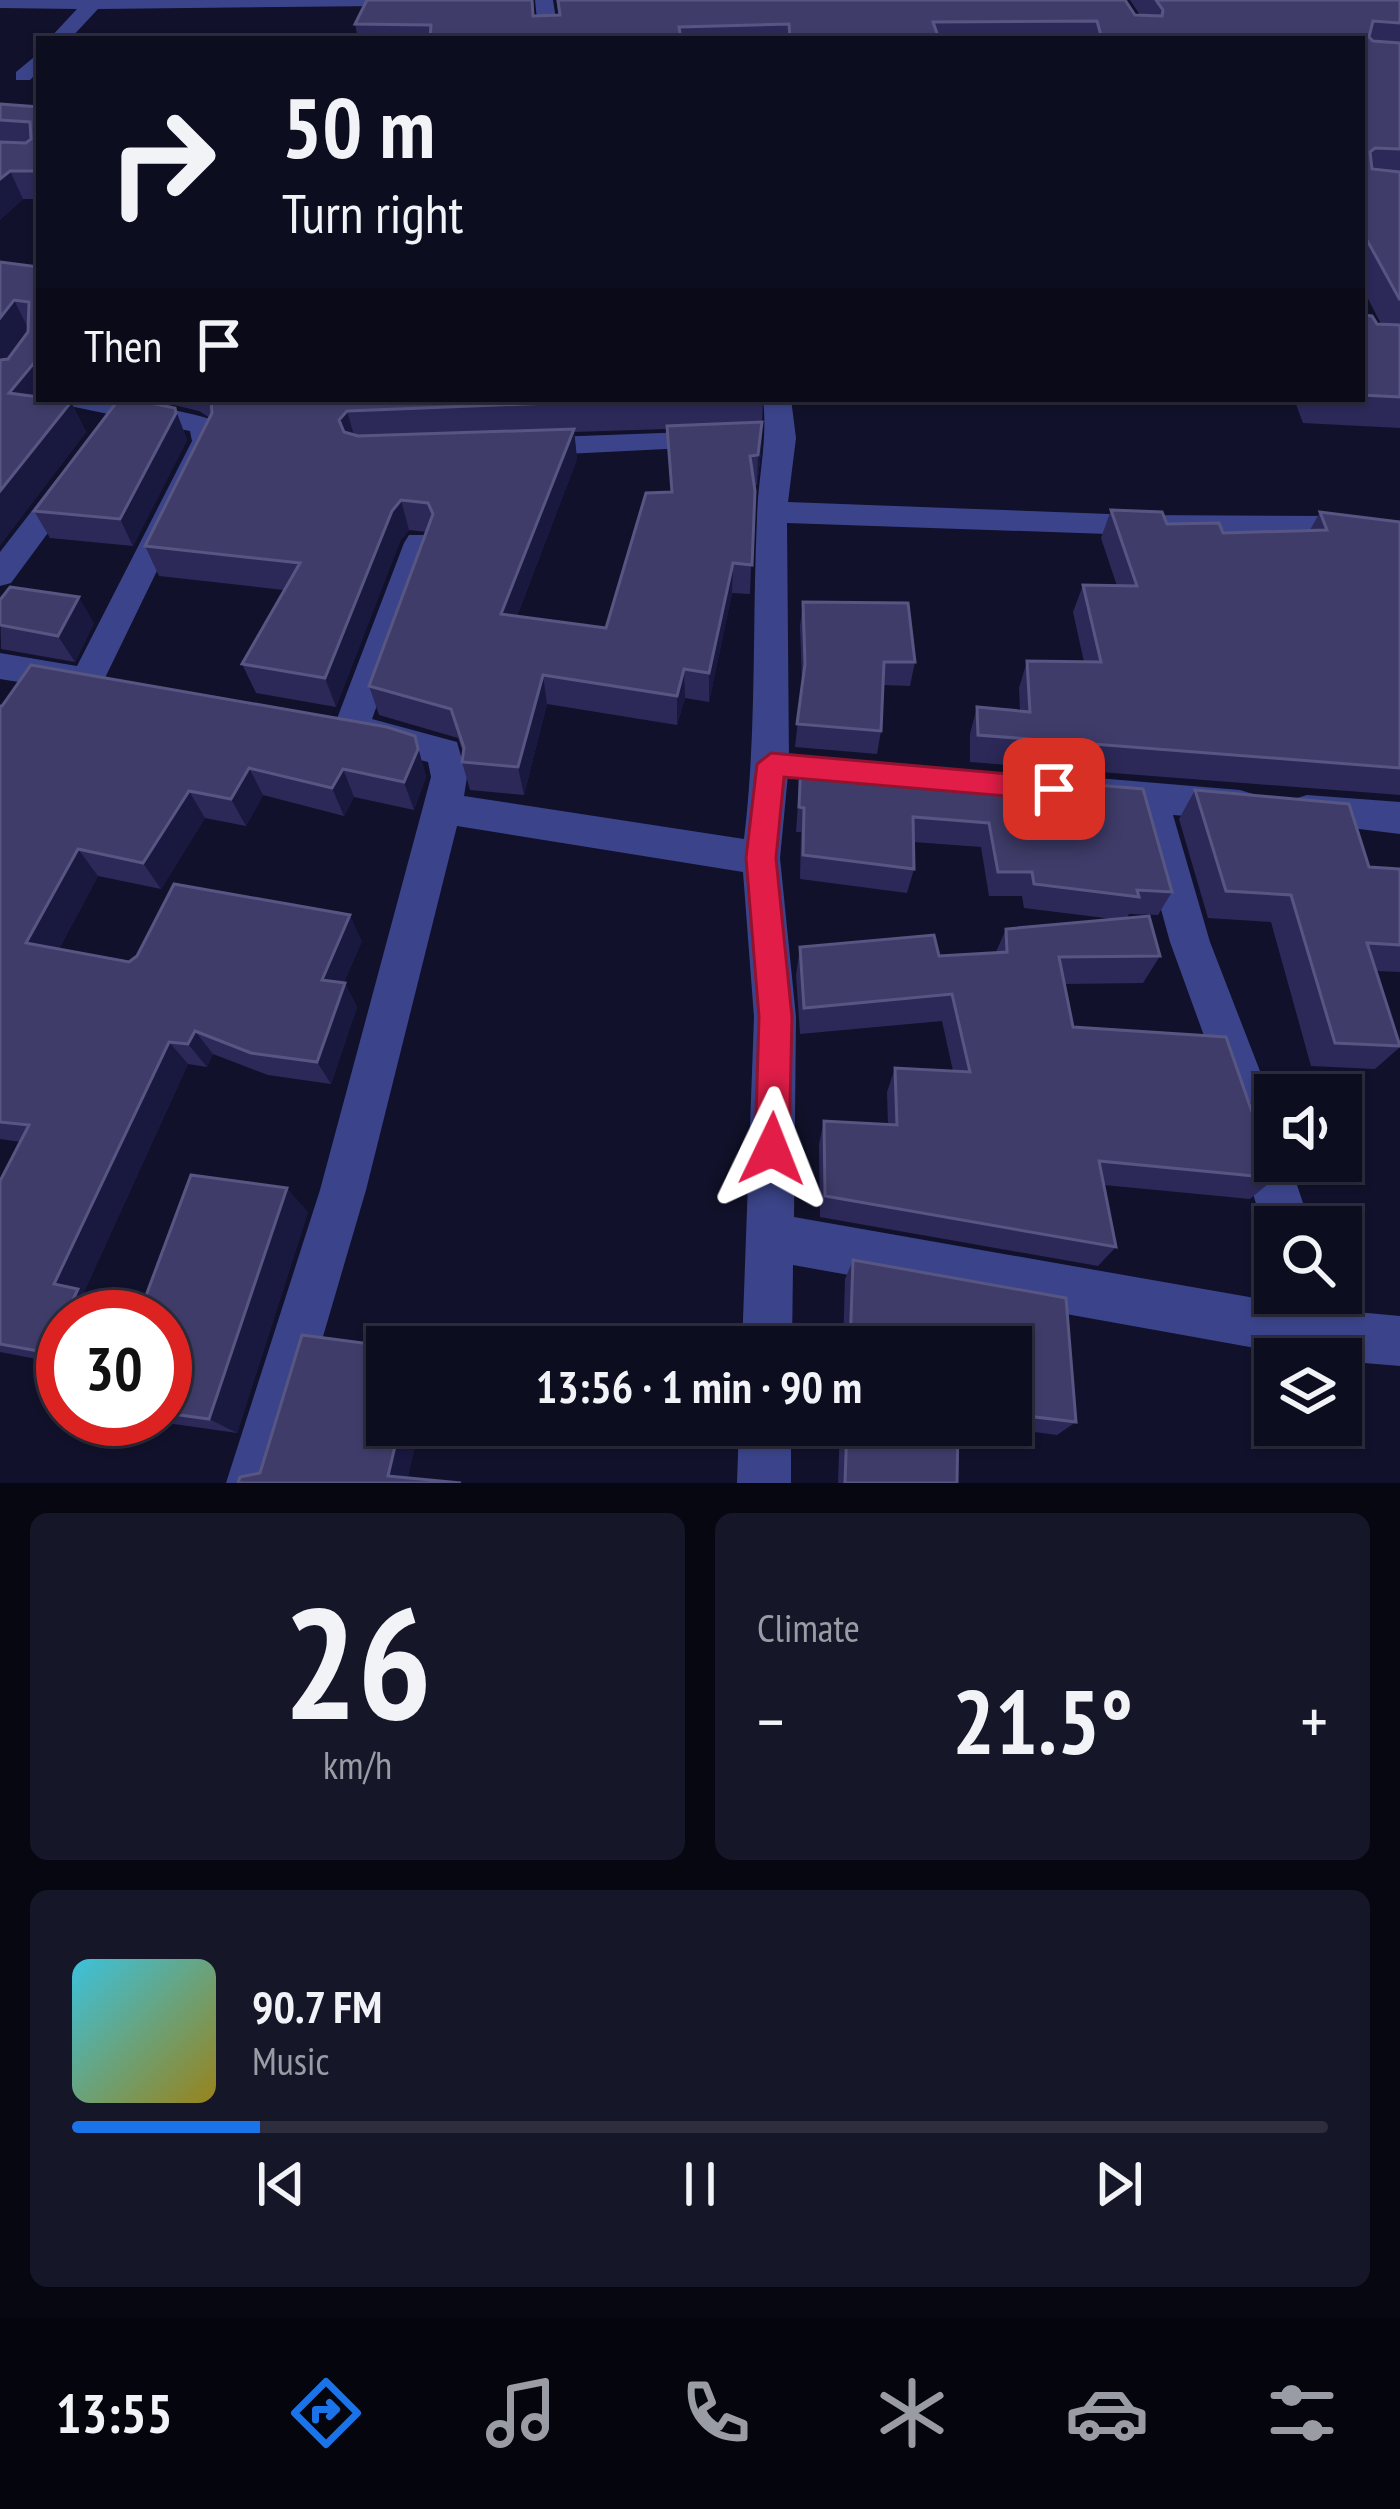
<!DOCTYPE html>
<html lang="en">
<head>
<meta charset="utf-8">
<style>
	body { margin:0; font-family:"PT Sans Narrow",sans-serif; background:#161629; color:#f1f3f6; height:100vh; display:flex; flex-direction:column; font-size:45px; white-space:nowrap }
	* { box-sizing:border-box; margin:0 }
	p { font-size:39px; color:#9a9ca5 }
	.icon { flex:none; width:66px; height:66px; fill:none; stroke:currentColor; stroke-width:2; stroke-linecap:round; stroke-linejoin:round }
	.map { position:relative; height:1483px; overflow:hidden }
	.panel { display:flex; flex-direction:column; gap:30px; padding:30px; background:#070712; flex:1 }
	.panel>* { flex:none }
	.top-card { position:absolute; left:36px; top:36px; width:1329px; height:366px; border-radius:0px; box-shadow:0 3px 9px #0004,0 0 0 3px #2d2d3e; background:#0d0d20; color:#f1f3f6; overflow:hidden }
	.tools { position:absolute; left:1254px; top:1074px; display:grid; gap:24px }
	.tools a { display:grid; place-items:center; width:108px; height:108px; border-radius:0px; background:#0d0d20; box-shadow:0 3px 9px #0004,0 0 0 3px #2d2d3e; font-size:60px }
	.speed { position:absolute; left:36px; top:1290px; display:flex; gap:24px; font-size:60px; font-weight:700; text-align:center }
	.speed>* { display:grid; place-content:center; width:156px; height:156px; border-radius:50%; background:#0d0d20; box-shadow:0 3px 9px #0004,0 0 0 3px #2d2d3e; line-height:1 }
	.speed .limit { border:18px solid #d22; background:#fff; color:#111 }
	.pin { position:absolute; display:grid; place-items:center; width:102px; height:102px; color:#fff; margin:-51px; border-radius:24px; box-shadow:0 6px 18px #0006 }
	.me { position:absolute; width:132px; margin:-66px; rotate:2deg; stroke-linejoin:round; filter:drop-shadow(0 0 9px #0008) }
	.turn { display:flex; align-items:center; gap:42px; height:252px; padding:0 48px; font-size:54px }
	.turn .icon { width:156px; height:156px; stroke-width:2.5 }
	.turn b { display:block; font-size:84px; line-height:102px }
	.then { display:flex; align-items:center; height:114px; padding:0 48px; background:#0003; gap:24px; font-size:45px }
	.big { font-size:90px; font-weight:800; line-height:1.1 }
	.panel .tile { flex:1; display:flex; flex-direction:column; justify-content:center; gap:18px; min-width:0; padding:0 42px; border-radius:18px; background:#161629 }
	.panel .dial { align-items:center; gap:0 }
	.dial b { font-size:156px; line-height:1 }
	.song { display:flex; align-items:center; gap:36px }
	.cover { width:144px; height:144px; border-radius:18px; background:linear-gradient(135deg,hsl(190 70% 55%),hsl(50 70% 35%)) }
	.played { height:12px; border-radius:6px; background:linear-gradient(90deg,#1a73e8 15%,#2d2d3e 15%) }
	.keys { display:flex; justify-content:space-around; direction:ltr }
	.heat { display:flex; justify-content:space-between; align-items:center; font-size:66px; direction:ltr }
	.panel .tiles { flex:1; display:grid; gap:30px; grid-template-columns:1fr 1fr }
	.tile:last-child { grid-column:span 2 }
	.trip { position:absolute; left:366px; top:1326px; width:666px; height:120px; border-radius:0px; background:#0d0d20; box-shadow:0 3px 9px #0004,0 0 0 3px #2d2d3e; font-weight:800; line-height:120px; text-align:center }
	.menu { display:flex; height:192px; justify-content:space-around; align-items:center; background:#05050d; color:#9a9ca5 }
	.menu .icon { width:84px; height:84px }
	.menu .on { color:#1a73e8 }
	.menu b { font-size:54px; color:#f1f3f6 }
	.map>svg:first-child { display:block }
</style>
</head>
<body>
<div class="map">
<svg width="1400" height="1483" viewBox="0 0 1400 1483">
	<rect width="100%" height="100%" fill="#11112b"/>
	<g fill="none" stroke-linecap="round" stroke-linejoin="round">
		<!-- minor -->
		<path fill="#3b448a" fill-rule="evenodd" d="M0,0H390L381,6L98,9L70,39H49L77,9L0,8Z
			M535,0H553L559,39H539Z
			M39,53V71L30,80H16V72Z
			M61,399C114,399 163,405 214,420L220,441L104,680L99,689L87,693L0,679V653L77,666L192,441L190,431L65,405Z
			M763,399H791L796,438L788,502L1136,515L1329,516L1400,525V547L1329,536L1136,535L787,523L789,764L780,858L796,1017L794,1217L1283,1303L1280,1293H1330L1335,1310L1400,1316V1366L1317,1359L793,1265L792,1347H742L754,1017L743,872L457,826L366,1190L280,1483H226L320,1190L431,777L428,762L338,739L333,729L404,543L409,535H431L436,543L372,719L457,742L467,777L464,796L744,839C757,732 752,625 757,518C758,476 768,441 763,399Z
			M716,431L726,434L730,440L726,446L526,456L511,447L526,438Z
			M69,474L84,484L11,583L0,586V552L58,477Z
			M1097,778L1240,790L1253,794L1259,805L1253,816L1240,820L1173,815L1210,942L1265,1084L1259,1099L1243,1105L1227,1099L1170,942L1134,811L1084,804L1078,793L1084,782Z
			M1307,795L1400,802V834L1294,821L1288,810L1294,799Z
			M1259,1114L1275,1121V1161H1289L1311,1227H1275V1246L1263,1227L1236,1137L1243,1121Z
			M739,1425H791V1483H737Z"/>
	</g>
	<!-- wall -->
	<path fill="#2c2959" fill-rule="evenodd" d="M556,0H1125L1135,15H1140L1130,0H1400V428L1303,423L1294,399H1362V315L1377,324H1381L1362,287V39H358L355,24L559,15Z
		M0,104L39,107V199H23L0,220Z
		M0,262L39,267V399L71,402L86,432L0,545Z
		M149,399H763L761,453L757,485L754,486L750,594L732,593L709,702L685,698L677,725L547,704L524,795L470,790L462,762L463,753L458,738L379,715L369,686L427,532L409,530L400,541L336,707L256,693L242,664L284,590L159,576L145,546L210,418L199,411ZM667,429L671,492L606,628L517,616L577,459L574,432Z
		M175,408L187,440L133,546L50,538L34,511Z
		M1111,510L1167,524L1223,533L1310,530L1320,512L1400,522V795L970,762V734L977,707L1020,711L1019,688L1027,661L1084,662L1073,612L1083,585L1117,586L1101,538Z
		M0,600L94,623L75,662L1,649Z
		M803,602L915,662L910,686L883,685L881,731L877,754L795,747L802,684L800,626Z
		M0,706L415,736L426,777L414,810L354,797L344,816L263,795L246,826L205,818L161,889L98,876L59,949L129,962L362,941L344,982L357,1007L331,1084L268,1075L213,1054L207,1067L188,1064L84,1292L104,1304L98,1317H63V1364L0,1352V1181L21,1142L0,1139Z
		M801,760L1143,789L1172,892L1158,915L1129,914L1127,918L1160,956L1143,983L1064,984L1073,1027L1275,1178L1250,1199L1104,1185L1116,1247L1098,1266L820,1217L819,1144L824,1121L888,1125L887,1092L895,1068L953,1071L942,1021L800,1034L796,975L800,947L939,956L996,952L1006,929L1113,919L1024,908L1022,896H989L981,847L913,842L914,869L907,893L800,879L801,832H796Z
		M1195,790L1369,867L1400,869V972L1376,971L1400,1047L1375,1069L1311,1066L1271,922L1208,918L1179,819Z
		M308,1212L237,1433L139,1419H165V1317Z
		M853,1260L1066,1298L1076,1422L1057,1435L981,1425H1011V1347H843L845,1279Z
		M840,1425H958L957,1483H838Z"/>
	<!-- shaded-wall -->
	<path fill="#19183f" d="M10,171L23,199L0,220V179Z
		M14,300L29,330L0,368V318Z
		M39,357V399L9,393Z
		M71,402L86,432L0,545V491Z
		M175,408L187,440L133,546L120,519Z
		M347,411L356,442L347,450L339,420Z
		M762,422L761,453L757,485L758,455Z
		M574,429L577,459L506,644L501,614Z
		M401,500L409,530L400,541L336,707L325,678L392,511Z
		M733,563L732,593L709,702V673Z
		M79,597L94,623L75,662L58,636Z
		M684,669L685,698L677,725V696Z
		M543,675L547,704L524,795L518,767Z
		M415,736L426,777L414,810L404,782Z
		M249,768L263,795L246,826L231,799Z
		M343,769L354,797L344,816L332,788Z
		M189,791L205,818L161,889L143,863Z
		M78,849L98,876L49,968L26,943Z
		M350,915L362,941L335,1004L322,980Z
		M345,983L357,1007L331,1084L317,1062Z
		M195,1031L213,1054L207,1067L188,1044Z
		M169,1042L188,1064L84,1292L104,1304L98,1317H65L54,1284Z
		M287,1188L308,1212L237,1433L209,1419Z
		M63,1322V1360L49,1353Z
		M400,1425H420L407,1483L388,1476Z"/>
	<!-- building -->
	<path fill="#3f3c6a" stroke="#575582" stroke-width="3" d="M367,0H532L533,16L560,15L558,0H1125L1135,15L1162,16L1163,10L1156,0H1400V23L1373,21L1369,37L1373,41L1400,43V149L1375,148L1370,152L1372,169L1400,172V300L1362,231V39H1102L1097,21L933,22L939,39H790L789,24L679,27L681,39H430L431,25L355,24Z
		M0,104L39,107V171H10L0,179V142L26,143L31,139L30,122L0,120Z
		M0,262L39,267V357L9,393L39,397V399L71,402L0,491V360L8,359L28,332L29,302L14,300L0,318Z
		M1362,315L1372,316L1377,324L1400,325V397L1362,395Z
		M119,399H131L175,408L176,413L120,519L34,511Z
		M211,399H653L347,411L339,420L344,432L358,436L574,429L501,614L606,628L646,493L672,492L667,426L762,422L758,455L750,456L755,491L752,565L733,563L709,673L684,669L677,696L543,675L518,767L462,762L464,748L451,709L369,686L433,514L428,503L401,500L392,511L325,678L242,664L300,563L145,546L212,413Z
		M1111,510L1162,512L1167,524L1219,523L1223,533L1327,530L1320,512L1400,522V768L978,735L977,707L1030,712L1027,661L1101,662L1083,585L1137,586Z
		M10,587L79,597L58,636L0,625V600Z
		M803,602L908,603L915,662H884L881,731L797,724L805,664Z
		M31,665L387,727L415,736L418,749L404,782L343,769L332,788L249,768L231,799L189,791L143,863L78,849L26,943L129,962L137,956L174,884L350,915L322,980L345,983L317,1062L251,1053L195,1031L188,1044L169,1042L54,1284L78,1289L65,1317H63V1322L49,1353L0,1344V1181L29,1125L0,1122V706H2Z
		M801,760L1143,789L1172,892L1137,890L1139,897L1034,884L1032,872H998L989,823L913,817L914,869L803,855L804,808L799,807Z
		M1195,790L1349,804L1369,867L1400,869V945L1367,943L1400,1046L1335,1043L1291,895L1226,891Z
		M1149,916L1160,956L1059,957L1073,1027L1226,1037L1275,1178L1099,1161L1116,1247L825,1196L824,1121L897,1125L895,1068L970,1072L952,994L804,1008L800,947L934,935L939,956L1007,952L1006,929Z
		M191,1175L287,1188L209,1419L165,1413V1317H138Z
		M853,1260L1066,1298L1076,1422L1011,1414V1347H850Z
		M302,1335L393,1347H387V1425H400L388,1476L461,1483H238L240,1477L260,1473Z
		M847,1425H958L957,1483H845Z"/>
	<!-- route -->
	<path fill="#e11d48" stroke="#92132f" stroke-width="3" d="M771,753L1054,778L1064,781L1069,789L1064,797L1054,800L784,777L776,858L792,1017L789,1149L784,1161L772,1166L760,1161L755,1149L759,1017L746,858L757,764Z"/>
</svg>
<div class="tools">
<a><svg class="icon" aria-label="sound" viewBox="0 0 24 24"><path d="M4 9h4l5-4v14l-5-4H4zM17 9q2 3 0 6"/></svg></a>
<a><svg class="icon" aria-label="search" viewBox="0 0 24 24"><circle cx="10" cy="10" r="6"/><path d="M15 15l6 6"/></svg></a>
<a><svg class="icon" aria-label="layers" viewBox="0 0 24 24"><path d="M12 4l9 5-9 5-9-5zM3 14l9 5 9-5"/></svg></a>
</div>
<div class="speed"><div class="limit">30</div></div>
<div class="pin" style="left:1054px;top:789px;background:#d93025"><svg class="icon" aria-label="arrive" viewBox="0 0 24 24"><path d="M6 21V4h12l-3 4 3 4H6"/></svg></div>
<svg class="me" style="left:772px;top:1149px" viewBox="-20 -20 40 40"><path d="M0-17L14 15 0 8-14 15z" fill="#e11d48" stroke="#fff" stroke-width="4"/></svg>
<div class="trip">13:56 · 1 min · 90 m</div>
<div class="top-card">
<div class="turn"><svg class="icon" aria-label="right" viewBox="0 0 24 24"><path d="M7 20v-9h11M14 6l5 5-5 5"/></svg><div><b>50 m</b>Turn right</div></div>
<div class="then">Then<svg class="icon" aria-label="arrive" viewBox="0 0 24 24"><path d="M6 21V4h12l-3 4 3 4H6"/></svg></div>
</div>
</div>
<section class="panel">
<div class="tiles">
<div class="tile dial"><b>26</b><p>km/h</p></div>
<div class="tile"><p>Climate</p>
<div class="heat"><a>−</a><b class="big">21.5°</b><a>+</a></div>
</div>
<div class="tile">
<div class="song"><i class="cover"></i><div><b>90.7 FM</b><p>Music</p></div></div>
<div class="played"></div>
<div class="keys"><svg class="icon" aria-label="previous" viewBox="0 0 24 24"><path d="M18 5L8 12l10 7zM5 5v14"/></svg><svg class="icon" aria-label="pause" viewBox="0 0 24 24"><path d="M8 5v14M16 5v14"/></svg><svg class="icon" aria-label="next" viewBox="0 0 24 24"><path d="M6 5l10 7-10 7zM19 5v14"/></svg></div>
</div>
</div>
</section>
<nav class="menu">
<b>13:55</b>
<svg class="icon on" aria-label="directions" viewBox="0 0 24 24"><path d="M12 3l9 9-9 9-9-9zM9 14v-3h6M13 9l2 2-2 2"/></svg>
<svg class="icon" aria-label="music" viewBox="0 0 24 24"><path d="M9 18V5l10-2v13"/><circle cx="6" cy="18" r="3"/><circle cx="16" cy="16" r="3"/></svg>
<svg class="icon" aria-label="phone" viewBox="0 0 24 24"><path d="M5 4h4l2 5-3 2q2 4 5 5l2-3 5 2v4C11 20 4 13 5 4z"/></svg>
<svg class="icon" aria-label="climate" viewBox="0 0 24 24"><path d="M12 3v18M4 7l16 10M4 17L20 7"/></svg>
<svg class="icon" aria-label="car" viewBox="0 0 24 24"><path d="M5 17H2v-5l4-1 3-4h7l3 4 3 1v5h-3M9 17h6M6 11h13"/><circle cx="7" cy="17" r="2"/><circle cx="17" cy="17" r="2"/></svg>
<svg class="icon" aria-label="filters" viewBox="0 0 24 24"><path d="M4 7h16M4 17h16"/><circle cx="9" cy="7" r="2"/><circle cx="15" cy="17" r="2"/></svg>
</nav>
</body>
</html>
